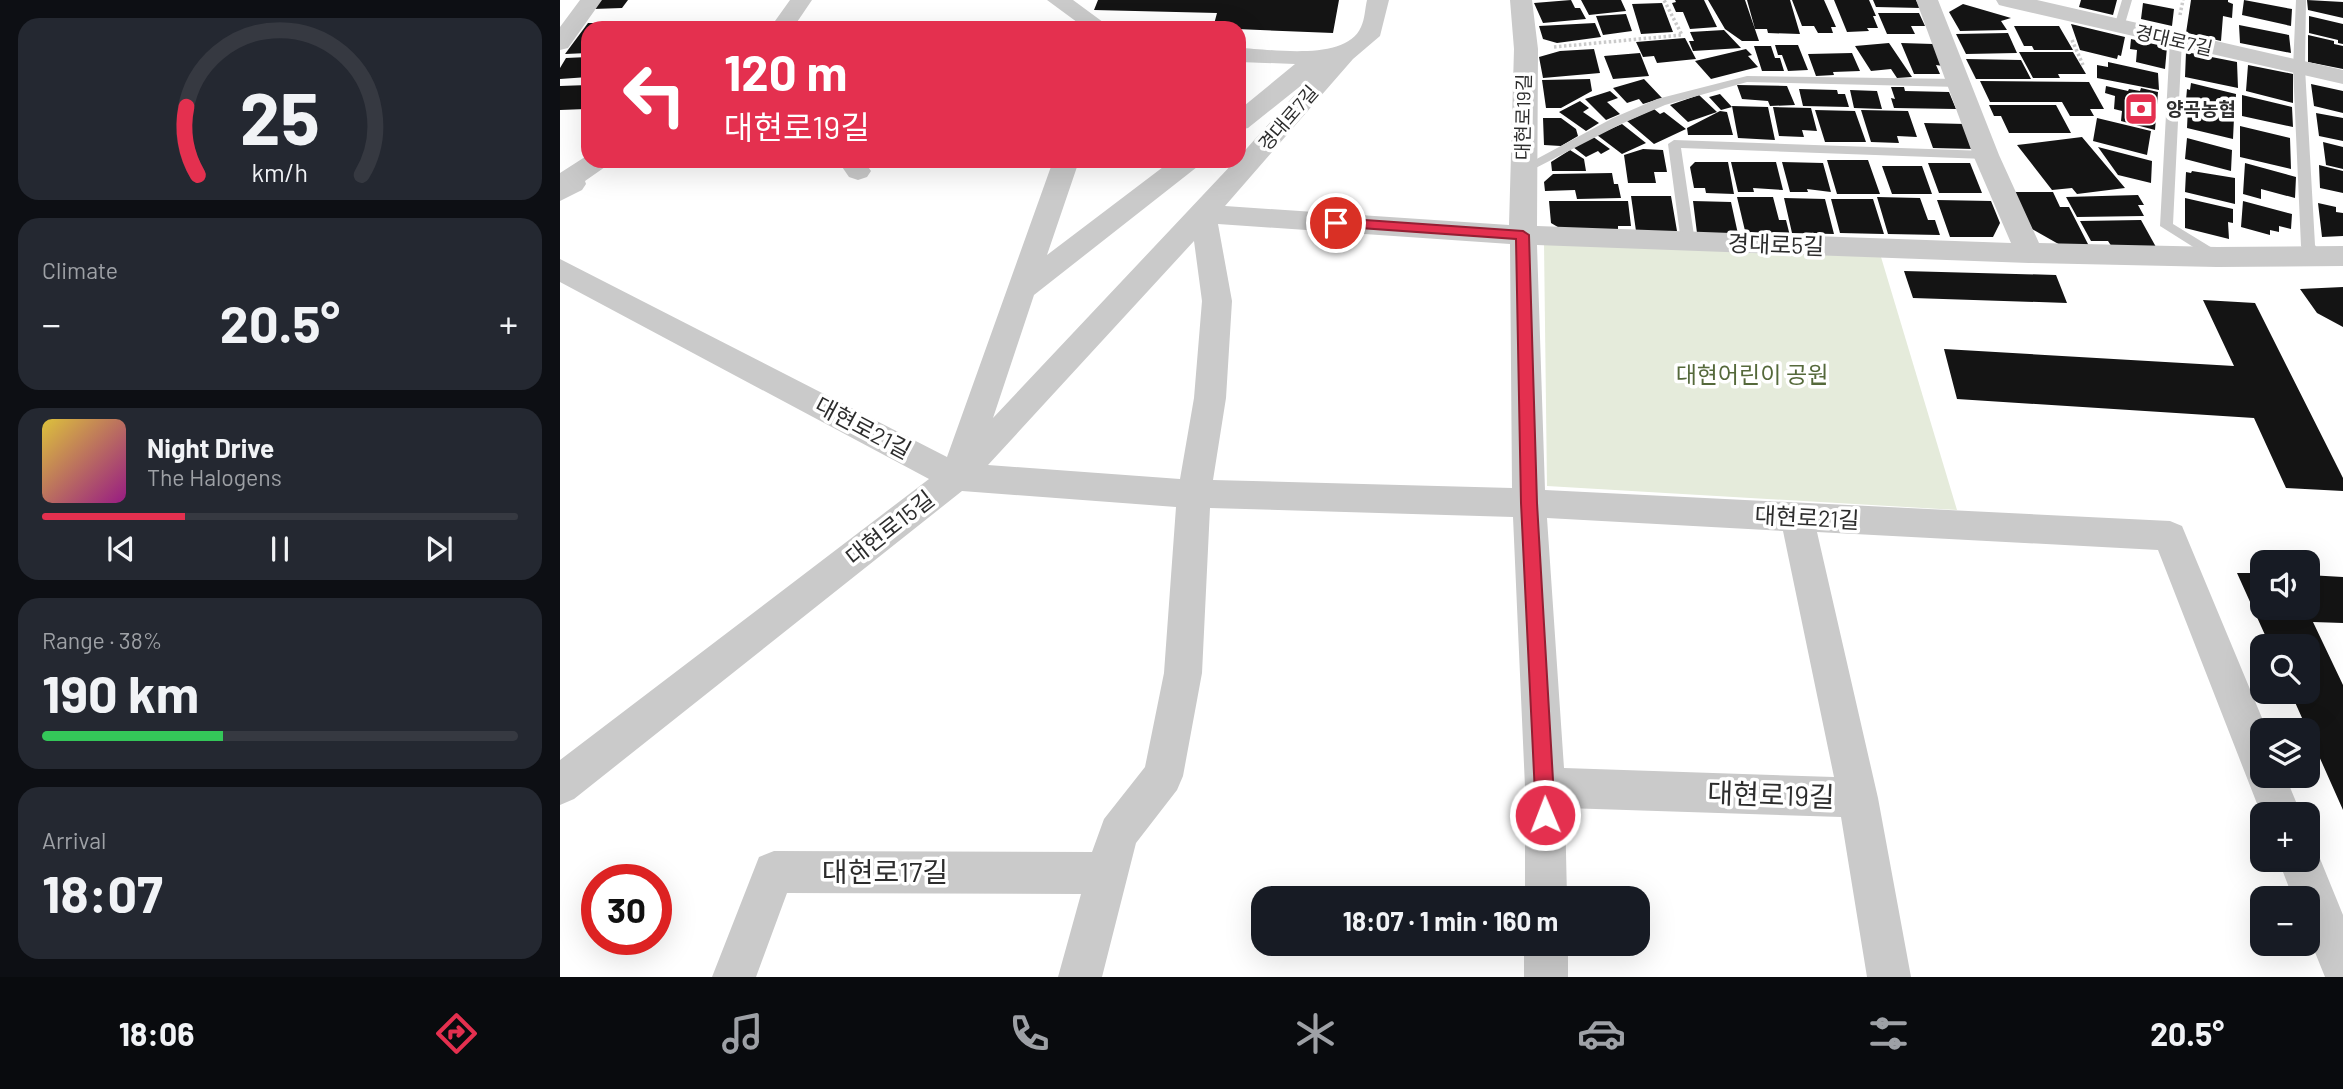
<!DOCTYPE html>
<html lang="en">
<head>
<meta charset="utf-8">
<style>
	body { margin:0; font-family:Barlow,"Noto Sans KR",sans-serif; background:#242831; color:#f1f3f6; height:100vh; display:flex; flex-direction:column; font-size:26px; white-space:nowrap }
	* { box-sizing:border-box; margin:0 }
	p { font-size:23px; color:#9ea1a6 }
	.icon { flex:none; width:38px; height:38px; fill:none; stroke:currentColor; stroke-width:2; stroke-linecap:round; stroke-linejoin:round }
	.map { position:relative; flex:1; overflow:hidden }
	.drawer { display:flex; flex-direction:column; gap:18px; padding:18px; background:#0d0f14; width:560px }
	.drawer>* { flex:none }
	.hud { position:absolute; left:21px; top:21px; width:665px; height:147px; border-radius:21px; box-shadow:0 7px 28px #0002; background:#e4304f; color:#fff; overflow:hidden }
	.tools { position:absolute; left:1690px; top:550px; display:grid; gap:14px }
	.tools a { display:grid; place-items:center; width:70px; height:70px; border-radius:14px; background:#171b24; box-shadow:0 7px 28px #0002; font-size:35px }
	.speed { position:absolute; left:21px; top:864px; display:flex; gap:14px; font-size:35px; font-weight:700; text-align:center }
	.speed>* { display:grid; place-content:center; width:91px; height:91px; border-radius:50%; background:#171b24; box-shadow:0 7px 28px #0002; line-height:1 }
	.speed .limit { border:10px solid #d22; background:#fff; color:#111 }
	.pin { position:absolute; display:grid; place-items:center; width:60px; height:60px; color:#fff; margin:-30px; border:4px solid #fff; border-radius:50%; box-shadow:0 2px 7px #0007 }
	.me { position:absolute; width:77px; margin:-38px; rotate:359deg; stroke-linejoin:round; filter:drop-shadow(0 0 5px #0008) }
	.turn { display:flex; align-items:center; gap:24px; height:147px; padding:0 28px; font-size:32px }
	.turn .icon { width:91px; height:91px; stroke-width:2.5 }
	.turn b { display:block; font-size:49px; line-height:60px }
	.big { font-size:52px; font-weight:700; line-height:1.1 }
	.drawer .widget { flex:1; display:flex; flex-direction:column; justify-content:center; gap:10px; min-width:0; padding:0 24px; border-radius:21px; background:#242831 }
	.drawer .dial { align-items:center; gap:0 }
	.dial svg { height:182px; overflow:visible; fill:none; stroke:#363941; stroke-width:7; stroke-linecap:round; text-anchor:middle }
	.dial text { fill:#f1f3f6; stroke:none }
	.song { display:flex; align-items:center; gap:21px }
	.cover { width:84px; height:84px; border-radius:10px; background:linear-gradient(135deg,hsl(50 70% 55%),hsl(310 70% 35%)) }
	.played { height:7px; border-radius:4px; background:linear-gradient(90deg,#e4304f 30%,#363941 30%) }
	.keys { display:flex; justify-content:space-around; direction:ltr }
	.heat { display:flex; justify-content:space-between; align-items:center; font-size:38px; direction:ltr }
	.charge { height:10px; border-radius:5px; background:linear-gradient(90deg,#34c759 38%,#363941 0) }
	.trip { position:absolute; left:691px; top:886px; width:399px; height:70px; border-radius:21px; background:#171b24; box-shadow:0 7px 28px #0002; font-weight:700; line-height:70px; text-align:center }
	.menu { display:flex; height:112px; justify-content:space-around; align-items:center; background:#090b0e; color:#9ea1a6 }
	.menu .icon { width:49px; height:49px }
	.menu .selected { color:#e4304f }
	.menu b { font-size:32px; color:#f1f3f6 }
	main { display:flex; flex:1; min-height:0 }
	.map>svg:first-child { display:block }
</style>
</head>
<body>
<main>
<section class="drawer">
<div class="widget dial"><svg viewBox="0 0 100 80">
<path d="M14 69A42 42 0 1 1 86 69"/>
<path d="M14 69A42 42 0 0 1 9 39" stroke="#e4304f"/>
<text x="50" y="56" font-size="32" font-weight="700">25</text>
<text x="50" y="72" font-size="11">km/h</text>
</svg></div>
<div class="widget"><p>Climate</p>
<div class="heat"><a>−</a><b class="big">20.5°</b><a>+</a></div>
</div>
<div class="widget">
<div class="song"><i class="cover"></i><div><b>Night Drive</b><p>The Halogens</p></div></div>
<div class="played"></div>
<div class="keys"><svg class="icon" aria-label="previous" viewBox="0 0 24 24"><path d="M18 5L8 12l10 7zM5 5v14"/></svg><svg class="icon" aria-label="pause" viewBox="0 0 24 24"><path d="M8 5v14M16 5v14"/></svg><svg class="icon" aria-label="next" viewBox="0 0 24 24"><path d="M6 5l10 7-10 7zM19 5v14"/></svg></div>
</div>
<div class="widget"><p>Range · 38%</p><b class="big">190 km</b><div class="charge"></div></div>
<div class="widget"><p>Arrival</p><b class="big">18:07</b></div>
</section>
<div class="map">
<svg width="1783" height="977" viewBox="0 0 1783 977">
	<rect width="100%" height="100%" fill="#fff"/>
	<!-- green -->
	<path fill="#e5ebdb" d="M984,243L1321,257L1397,510L987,486Z"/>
	<!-- building -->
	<path fill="#141414" d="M39,0H68L62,8L33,9Z
		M538,0H779L773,33L653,28L657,13L534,10Z
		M1011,0L1015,8H1020L1026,19L983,23L974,3Z
		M1021,0H1061L1066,11L1029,15Z
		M1115,0H1144L1157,27L1130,29L1123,12H1116L1112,3L1116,2Z
		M1148,0H1185L1199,41H1182L1165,29Z
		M1187,0H1230L1240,34L1208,33L1207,29H1195Z
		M1232,0H1264L1276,27H1271L1273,33H1258L1254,26H1242Z
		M1274,0H1309L1316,16H1313L1318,28H1307L1309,31L1287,32Z
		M1313,0H1356L1360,8L1316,7Z
		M1521,0H1557L1553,15L1519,7Z
		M1631,0H1668V2L1673,4L1672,18L1663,16L1661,41L1626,33Z
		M1684,0L1732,9L1731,26L1682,15Z
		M1747,0L1783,2V18L1748,10Z
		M1102,3L1113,32L1081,34L1072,4Z
		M1583,3L1614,9L1612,26L1581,19Z
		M1403,4L1451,18L1441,21L1447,30L1400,31L1389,12Z
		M1318,13H1359L1365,26H1351L1355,34H1327Z
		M1066,14L1072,31L1043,35L1036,16Z
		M1749,16L1783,24V44L1778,43V40L1749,33Z
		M28,23H39L35,28H28V53L5,54Z
		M1035,23L1041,37L997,43L983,39L979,26Z
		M1511,24L1565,37L1561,56L1558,55L1557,59L1520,50Z
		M1679,25L1729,35L1731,53L1680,43Z
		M1454,26H1499L1513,50H1474L1472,46H1464Z
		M1164,30L1181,48L1133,51L1129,41H1134L1130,32Z
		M1448,33L1457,53L1406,54L1396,34Z
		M1748,35L1774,41V44L1783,46V69L1748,62Z
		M1125,38L1136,59L1097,63L1094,56L1083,57L1076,42Z
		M1571,39L1607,47L1605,69L1576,62L1577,50L1570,49Z
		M1329,43L1352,77L1337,78L1331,69L1311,71L1295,46Z
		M1341,43L1373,44L1383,66L1376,65L1380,74H1354Z
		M1215,45H1238L1248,70L1228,71L1222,55H1218Z
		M1194,46H1211L1215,58H1220L1224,71H1202Z
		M1034,49L1040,73L983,78L979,57L1000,51Z
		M1186,49L1192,55L1188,56L1198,67L1151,79L1135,61Z
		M1459,52H1513L1526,74H1498L1500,78H1473Z
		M1626,52L1677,62L1678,88L1625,77Z
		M1080,53L1089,76L1053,79L1044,56Z
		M1292,53L1300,71L1273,72L1274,75L1256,76L1248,54Z
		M28,57V77L0,79V68L6,58Z
		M1406,59L1461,60L1471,79H1416Z
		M1548,62L1598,73L1599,90L1537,78V65L1548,67Z
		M1688,65L1733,74V103L1686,91Z
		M1030,79L1032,91L1001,108H986L982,80Z
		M1084,79L1102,98L1083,104L1079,99L1067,103L1053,88Z
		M1420,81L1529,82L1544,109H1530L1534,116H1510L1502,102H1430Z
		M1631,83L1676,94L1675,112L1626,100L1627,89L1630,90Z
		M1751,84L1783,91V113L1754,106Z
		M28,85L26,109L0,110V86Z
		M1177,85L1227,86L1235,105L1210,106L1208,101L1182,99Z
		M1546,86L1568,91L1569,89L1580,91L1581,88L1598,92L1595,130L1561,121L1562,111L1554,109L1555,96L1545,93Z
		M1331,87H1344L1345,91L1389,92L1396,109L1334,108L1331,98L1335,99Z
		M1239,89L1277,90L1278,94H1285L1289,107L1243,106Z
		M1290,90L1317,91L1322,109L1294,108Z
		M1050,91L1058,98L1047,102L1060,114L1046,120L1025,99Z
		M1160,94L1172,107L1161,110L1149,97Z
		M1139,95L1157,112L1128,122L1110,105Z
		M1682,95L1732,107L1733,127L1682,116Z
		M1020,101L1029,108L1023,112L1039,123L1026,131L999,112Z
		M1429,105H1496L1511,133H1449L1441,116H1434Z
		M1172,106L1208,107L1215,140L1178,138Z
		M1213,107L1251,108L1257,131L1242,130L1244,137L1219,136Z
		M1628,107L1674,118L1673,139L1627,128Z
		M1094,109L1100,114L1104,112L1126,129L1094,144L1067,121Z
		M1255,110L1295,111L1306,142H1265Z
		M1301,110L1348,111L1357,137L1337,136L1339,143L1311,142Z
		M1160,111L1167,112L1173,135H1128L1127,128Z
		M1756,113L1783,118V141L1759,136Z
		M983,118H1001L1016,129L1018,136L1001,146L984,145Z
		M1537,118L1591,131L1587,155L1533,141Z
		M1364,123L1405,124L1414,149L1373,148Z
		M1062,124L1086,143L1062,154L1037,135Z
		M1680,126L1730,138L1731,169L1680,157Z
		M1032,136L1050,149L1041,154L1038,151L1026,157L1013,147Z
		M1522,137L1565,188L1517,194L1512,188L1492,190L1457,145Z
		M1627,138L1672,150L1671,171L1625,159Z
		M1763,142L1783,147V169L1766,165Z
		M1538,147L1592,161L1591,183L1558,175Z
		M1083,149L1103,150L1107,172H1094L1096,183H1068L1064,155Z
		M1010,150L1024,159L1026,171H992L991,162Z
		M1267,160H1308L1320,194H1277Z
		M1135,162H1168L1174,194L1146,193L1145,188H1134L1130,167Z
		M1171,162H1216L1223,190L1193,188L1194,192H1178Z
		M1222,162L1263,163L1271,192L1247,189L1248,192H1230Z
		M1368,163H1410L1422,193H1379Z
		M1685,163L1736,177L1735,198L1701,189V199L1683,194Z
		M1759,165L1783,171V193L1760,188Z
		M1322,166H1362L1372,194H1332Z
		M1632,171L1675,178V204L1625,192L1626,172L1631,173Z
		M1052,173L1054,184H1058L1061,198L1017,199L1015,190L985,191L984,182L993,174Z
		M1454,192H1493L1500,207H1509L1529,246H1502L1472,229Z
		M1578,195L1584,205H1578L1584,216L1517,217L1506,197Z
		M1071,196H1111L1117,231H1076Z
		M1177,197H1213L1219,220H1226L1230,236L1186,235Z
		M1317,197L1360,198L1368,220H1375L1380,235L1328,234Z
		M1224,198L1265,199L1274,234L1232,233Z
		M1625,198L1673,209V223L1668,222L1669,239L1625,228Z
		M1271,199H1313L1324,234L1280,233Z
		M1377,200L1431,201L1440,223L1433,237H1390Z
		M989,201H1068L1071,226H1058V230H1003L991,223Z
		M1133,201L1171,202L1178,234L1137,233Z
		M1683,201L1732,214L1731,229L1719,226V232L1710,230V235L1681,227Z
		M1758,203L1776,207V212L1783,213V236L1762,237Z
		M1581,220L1596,247H1552L1548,241H1531L1520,221Z
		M1344,271L1496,275L1507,303L1353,298Z
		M1783,287V327L1757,313L1740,289Z
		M1643,300L1695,303L1783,478V491L1726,488L1694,418L1397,399L1384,349L1674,366Z
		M1677,573H1703V607H1748V575L1783,577V623L1753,622L1783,685V810L1730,691H1748V646H1710Z"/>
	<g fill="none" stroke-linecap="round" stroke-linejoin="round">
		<!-- path -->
		<path stroke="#cacaca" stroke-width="3.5" stroke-dasharray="2.5 2.5" stroke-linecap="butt" d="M1620,15L1623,0
			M1512,40L1523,65
			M994,47L1122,35L1104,0"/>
		<!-- lane -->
		<path fill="#cacaca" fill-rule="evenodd" d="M1562,0H1572L1564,27L1559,30L1554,27Z
			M1736,0H1746L1745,68L1755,245L1763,257L1756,262L1751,260L1741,246L1733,68Z
			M1616,37L1622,40L1613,224L1662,254V260L1657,262L1600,226L1610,40Z
			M1187,76L1399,79L1405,83L1399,87L1187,82L1105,105L1061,124L966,173L962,174L956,170L1053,118L1097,99Z
			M1114,140L1426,151L1432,155L1426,159L1121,148L1135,242L1128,247L1121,242L1108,144Z"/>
		<!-- street -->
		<path fill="#cacaca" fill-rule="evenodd" d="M20,0H42L8,48L0,50V27Z
			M230,0H252L233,28H210Z
			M487,0H513L551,28H525Z
			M807,0H829L820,36L793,59L665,206L949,225L954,49L950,0H972L978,49L977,226L1451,243L1413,155L1356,0H1378L1439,155L1479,243L1657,247L1783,246V266L1657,267L1469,263L977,245L985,490L1610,521L1622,526L1707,730H1703V775H1725L1741,814H1703V819L1598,550L1257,532L1318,798L1351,977H1307L1281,817L1005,808L1007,898H965V787L953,517L650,508L642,673L623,776L617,790L576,843L542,977H498L521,894L227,893L196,977H152L199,857L214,851L532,852L544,819L585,767L604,673L616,507L402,491L14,799L0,805V760L369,479L0,282V259L387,457L493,161H519L487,255L611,161H641L637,167L474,295L433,418L675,161H679V157L748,80L688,128L679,130V110L735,64L679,62V48C711,49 786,62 801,27C805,19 805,8 807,0ZM658,224L950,244L952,488L653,480L666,398L672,301ZM634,241L642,301L634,398L620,479L428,465ZM987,518L1223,531L1274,777L1004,768Z
			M1436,0H1477L1783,70V84L1447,7L1439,5Z
			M28,155V161H49L45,167L25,181L26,184L22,190L0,201V173Z
			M278,161H304L311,171L307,177L298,180L289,177Z
			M1748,842L1754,844L1783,915V977H1765L1748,935V898H1733L1718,859H1748Z
			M964,943H1008V977H964Z"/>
	</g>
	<!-- route -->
	<path fill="#e4304f" stroke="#941f33" stroke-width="2" d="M776,218L963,231L969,235L977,503L995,815L992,821L985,824L978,821L976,815L961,503L956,239L772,226V220Z"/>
	<!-- icons -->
	<defs>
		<symbol id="bank-square" viewBox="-11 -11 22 22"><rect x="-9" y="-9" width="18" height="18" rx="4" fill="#e4304f" stroke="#fff"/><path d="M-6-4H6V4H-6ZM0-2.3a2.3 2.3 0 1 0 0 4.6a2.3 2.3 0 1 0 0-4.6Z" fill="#fff"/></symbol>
	</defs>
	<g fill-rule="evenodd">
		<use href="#bank-square" x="1562" y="90" width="38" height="38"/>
	</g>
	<g text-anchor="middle" stroke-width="7" stroke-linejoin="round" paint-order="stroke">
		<!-- far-street labels -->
		<g font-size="19" fill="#2d2d2d" stroke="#fff">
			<text transform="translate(1614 40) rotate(13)" y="7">경대로7길</text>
			<text transform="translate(963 117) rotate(-89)" y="7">대현로19길</text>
			<text transform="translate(728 118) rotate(-49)" y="7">경대로7길</text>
		</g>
		<!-- far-poi labels -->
		<g font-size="19" font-weight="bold" fill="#2d2d2d" stroke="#fff" text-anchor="start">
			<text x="1606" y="116">양곡농협</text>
		</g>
		<!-- street labels -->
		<g font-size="23" fill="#2d2d2d" stroke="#fff">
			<text transform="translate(1216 245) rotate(2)" y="8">경대로5길</text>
			<text transform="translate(303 428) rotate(28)" y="8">대현로21길</text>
			<text transform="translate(1247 518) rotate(3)" y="8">대현로21길</text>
			<text transform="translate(330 528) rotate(-38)" y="8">대현로15길</text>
		</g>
		<!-- park labels -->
		<g font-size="23" fill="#55693b" stroke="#fff">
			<text x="1192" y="383">대현어린이 공원</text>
		</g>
		<!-- near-street labels -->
		<g font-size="28" fill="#2d2d2d" stroke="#fff">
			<text transform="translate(1211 795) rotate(2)" y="10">대현로19길</text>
			<text x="325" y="882">대현로17길</text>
		</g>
	</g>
</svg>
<div class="tools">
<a><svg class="icon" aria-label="sound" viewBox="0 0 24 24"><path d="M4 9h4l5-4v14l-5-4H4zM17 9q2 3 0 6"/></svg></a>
<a><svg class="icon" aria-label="search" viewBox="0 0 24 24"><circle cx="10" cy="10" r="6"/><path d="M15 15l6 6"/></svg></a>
<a><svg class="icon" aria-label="layers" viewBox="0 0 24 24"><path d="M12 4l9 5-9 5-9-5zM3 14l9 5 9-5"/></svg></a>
<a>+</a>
<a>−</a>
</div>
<div class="speed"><div class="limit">30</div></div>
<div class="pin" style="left:776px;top:223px;background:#d93025"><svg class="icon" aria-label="arrive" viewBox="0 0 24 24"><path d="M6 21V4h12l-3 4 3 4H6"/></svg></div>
<svg class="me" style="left:985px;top:815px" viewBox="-20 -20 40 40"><circle r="17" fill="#e4304f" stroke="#fff" stroke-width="3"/><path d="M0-11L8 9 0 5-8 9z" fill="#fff"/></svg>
<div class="trip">18:07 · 1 min · 160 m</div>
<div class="hud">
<div class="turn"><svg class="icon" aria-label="left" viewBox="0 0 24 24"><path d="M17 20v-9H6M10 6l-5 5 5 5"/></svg><div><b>120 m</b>대현로19길</div></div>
</div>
</div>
</main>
<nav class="menu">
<b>18:06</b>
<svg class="icon selected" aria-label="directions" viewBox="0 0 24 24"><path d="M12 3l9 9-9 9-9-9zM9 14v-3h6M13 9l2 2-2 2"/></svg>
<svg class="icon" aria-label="music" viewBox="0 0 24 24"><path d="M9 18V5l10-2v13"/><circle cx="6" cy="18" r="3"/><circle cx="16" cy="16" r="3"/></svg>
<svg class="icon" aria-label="phone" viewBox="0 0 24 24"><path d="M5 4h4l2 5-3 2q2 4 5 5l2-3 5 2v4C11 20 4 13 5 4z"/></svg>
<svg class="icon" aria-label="climate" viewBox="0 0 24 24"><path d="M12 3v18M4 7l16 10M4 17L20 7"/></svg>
<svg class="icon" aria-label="car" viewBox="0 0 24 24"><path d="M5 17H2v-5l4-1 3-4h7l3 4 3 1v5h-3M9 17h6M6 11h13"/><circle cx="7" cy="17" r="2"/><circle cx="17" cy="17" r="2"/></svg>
<svg class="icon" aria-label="filters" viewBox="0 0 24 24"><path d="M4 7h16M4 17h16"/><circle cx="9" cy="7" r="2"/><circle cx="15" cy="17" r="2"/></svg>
<b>20.5°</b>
</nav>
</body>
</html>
